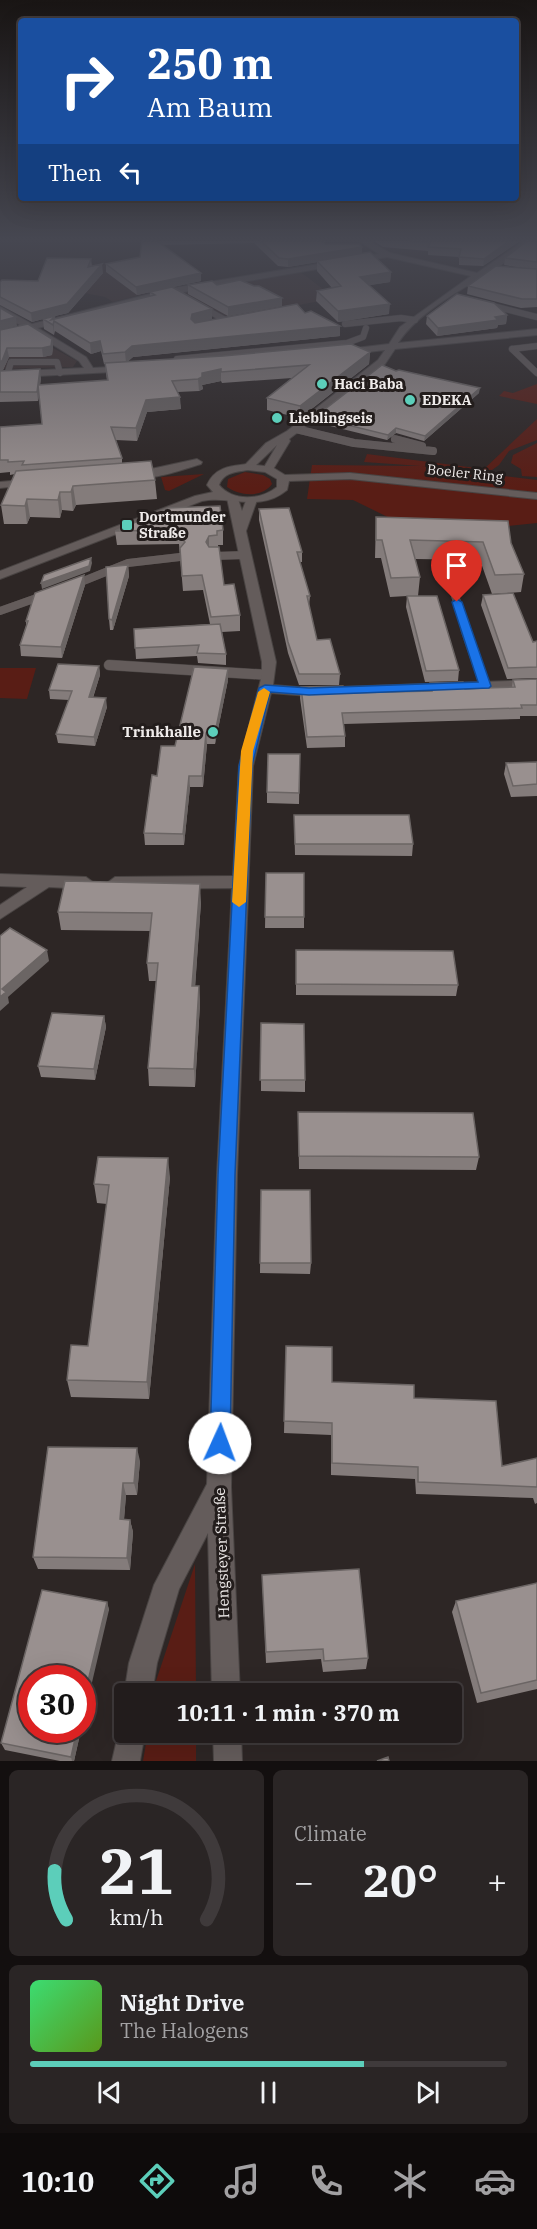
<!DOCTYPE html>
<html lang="en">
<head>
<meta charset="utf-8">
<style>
	body { margin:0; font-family:"IBM Plex Serif",serif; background:#2a2525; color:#f1f3f6; height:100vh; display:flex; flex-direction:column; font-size:22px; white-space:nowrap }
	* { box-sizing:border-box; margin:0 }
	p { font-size:20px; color:#a2a1a3 }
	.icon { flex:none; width:33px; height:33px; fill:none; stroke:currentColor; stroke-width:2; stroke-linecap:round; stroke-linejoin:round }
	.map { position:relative; height:1761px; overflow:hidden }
	.details { display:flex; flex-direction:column; gap:9px; padding:9px; background:#130f0f; flex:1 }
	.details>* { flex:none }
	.top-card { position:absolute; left:18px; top:18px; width:501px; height:183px; border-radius:6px; box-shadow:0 6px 24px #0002,0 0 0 2px #3f3a3b; background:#1a4fa0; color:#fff; overflow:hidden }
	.speed { position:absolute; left:18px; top:1665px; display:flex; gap:12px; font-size:30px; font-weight:700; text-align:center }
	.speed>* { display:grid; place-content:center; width:78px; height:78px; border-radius:50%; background:#221c1c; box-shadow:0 6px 24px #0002,0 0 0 2px #3f3a3b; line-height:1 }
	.speed .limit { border:9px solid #d22; background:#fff; color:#111 }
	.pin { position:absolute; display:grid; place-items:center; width:51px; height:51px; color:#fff; margin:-62px -26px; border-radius:50% 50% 50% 0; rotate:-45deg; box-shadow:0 0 6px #0007 }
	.pin .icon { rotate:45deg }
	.me { position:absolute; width:66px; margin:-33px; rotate:2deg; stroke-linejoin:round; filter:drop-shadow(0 0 4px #0008) }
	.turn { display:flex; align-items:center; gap:21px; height:126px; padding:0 30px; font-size:27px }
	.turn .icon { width:78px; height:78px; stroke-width:2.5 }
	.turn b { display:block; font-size:42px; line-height:51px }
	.then { display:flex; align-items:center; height:57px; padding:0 30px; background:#0003; gap:12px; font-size:22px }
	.big { font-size:45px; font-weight:800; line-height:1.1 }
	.details .card { flex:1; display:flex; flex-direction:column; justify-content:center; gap:9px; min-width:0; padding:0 21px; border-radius:9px; background:#2a2525 }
	.details .dial { align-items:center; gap:0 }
	.dial svg { height:156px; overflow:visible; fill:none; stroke:#3f3a3b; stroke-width:7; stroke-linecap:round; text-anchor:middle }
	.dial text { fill:#f1f3f6; stroke:none }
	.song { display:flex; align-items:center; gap:18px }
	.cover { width:72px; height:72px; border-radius:9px; background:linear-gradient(135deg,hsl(140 70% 55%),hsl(90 70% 35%)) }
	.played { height:6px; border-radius:3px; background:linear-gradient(90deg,#5cceba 70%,#3f3a3b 70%) }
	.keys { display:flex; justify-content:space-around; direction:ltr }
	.heat { display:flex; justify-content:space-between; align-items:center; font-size:33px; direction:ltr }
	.details .tiles { flex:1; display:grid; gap:9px; grid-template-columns:1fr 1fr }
	.card:last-child { grid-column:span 2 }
	.trip { position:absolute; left:114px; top:1683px; width:348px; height:60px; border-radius:6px; background:#221c1c; box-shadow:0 6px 24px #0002,0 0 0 2px #3f3a3b; font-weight:800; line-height:60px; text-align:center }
	.tab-bar { display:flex; height:96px; justify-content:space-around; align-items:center; background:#0e0b0b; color:#a2a1a3 }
	.tab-bar .icon { width:42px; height:42px }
	.tab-bar .selected { color:#5cceba }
	.tab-bar b { font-size:27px; color:#f1f3f6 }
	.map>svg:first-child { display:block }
</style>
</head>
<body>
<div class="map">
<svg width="537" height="1761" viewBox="0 0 537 1761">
	<rect width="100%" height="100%" fill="#2d2625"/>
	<!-- built -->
	<path fill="#3d2f2d" d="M185,264L202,279L113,302L105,297L79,292L46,265Z
		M299,271L335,298L227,319L179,293Z
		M53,348L77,361L73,367L0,369V352Z"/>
	<!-- green -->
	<path fill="#591d15" d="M537,384V404L499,396L504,391L513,393Z
		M537,419V440L509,451L499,465L492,470L422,466L537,480V523L499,527L402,524L353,500L307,499L312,465L421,466L364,462L367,454L484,469Z
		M537,443V477L522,476L521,469L511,463L513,455Z
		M245,472L263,475L270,479L272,484C262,498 240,496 227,487L228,479Z
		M204,474L169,491L165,490L161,477Z
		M0,668H36L27,699L0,698Z
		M195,1564L196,1693H154L155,1684Z
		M148,1732L196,1733V1761H143Z"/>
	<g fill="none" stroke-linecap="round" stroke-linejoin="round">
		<defs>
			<path id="service-far2" d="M485,304L537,317
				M200,306L227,321L234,320
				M345,324L401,318L415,320
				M512,349L537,373
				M512,349L537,346
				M177,359L347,343L363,337L366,328
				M7,375L11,362H57L60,373"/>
			<path id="service-far1" d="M296,429L354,443L433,451
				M395,439L422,446
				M212,556L247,555
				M450,581L467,631
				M71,586L128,563L180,557
				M0,611L45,595"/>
			<path id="service" d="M466,630L485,686
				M109,665L269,675"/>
			<path id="minor" d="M359,241H369L390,253L477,273L524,241H533C495,276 425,301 398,343L537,329V335L395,349L385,364L289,439L290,441L272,471L268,472L263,469L277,445L252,469L243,467L266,443L287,431L378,360L385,350L342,355L337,352L339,350L389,344L400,327L471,276L387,257L173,294L38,328L86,357L93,368L128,366L131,367V371L0,378V372L84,368L79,361L29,330L0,338V332L23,327L0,313V306L32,324L173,288L379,254Z
				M197,459L202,462L201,464C184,469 142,485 128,474Z
				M32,479L36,480V484L0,488V482Z
				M229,496H237L242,511L247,498L257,500L246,531L276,662L273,685L309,688L537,680V688L309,696L271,693L253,766L237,1175L231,1487L240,1694H212L208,1533L179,1589L157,1663L152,1694L124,1695L129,1663L154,1585L207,1484L217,1175L232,888L115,889L107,883L115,877L233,876L239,766L262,675V662L227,498Z
				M0,874L86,877L94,883L86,889L49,887L0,919V905L27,887L0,886Z
				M124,1721V1732H145L140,1761H112L121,1722Z
				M213,1732H241L242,1761H214Z"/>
			<path id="secondary" d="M248,464L272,467L285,475L350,473L537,493V499L350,479L289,481L287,490C259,513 231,495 202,501L0,579V571L195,496L213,492L207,485C215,467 230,466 248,464ZM248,470L265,472L277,479V487C261,500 233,502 219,485C224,472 236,472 248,470Z"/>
		</defs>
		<!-- service-far2 casing -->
		<use href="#service-far2" stroke="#494443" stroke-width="7"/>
		<!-- service-far1 casing -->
		<use href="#service-far1" stroke="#494443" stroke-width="8"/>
		<!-- service casing -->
		<use href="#service" stroke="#494443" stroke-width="11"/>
		<!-- minor casing -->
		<use href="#minor" stroke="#494443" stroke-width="2"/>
		<!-- secondary casing -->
		<use href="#secondary" stroke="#494443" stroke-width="2"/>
		<!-- service-far2 -->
		<use href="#service-far2" stroke="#645c5b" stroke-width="6"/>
		<!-- service-far1 -->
		<use href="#service-far1" stroke="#645c5b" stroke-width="8"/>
		<!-- service -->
		<use href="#service" stroke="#645c5b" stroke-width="10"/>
		<!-- minor -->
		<use href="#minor" fill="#645c5b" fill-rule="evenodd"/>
		<!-- secondary -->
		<use href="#secondary" fill="#645c5b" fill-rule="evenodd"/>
	</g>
	<!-- wall -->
	<path fill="#847c7b" d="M142,241H333L324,242L323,243L325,244L362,254L391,272L390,282L369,285L389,314L338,322L316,301L317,291L332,288L317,271V262L288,267L278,266L254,243L162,245L201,281L173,287L212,309V319L203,321L305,313L340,336L133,357L127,362L370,352L369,364L300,418L267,410V398L292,378L222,383L221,381L202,385L203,389L199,391L178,392L181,409L147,412L137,441L116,440L122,458V463L155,480L157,499L76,505L73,511L62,510L60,518L30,517L27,524H4L1,505L15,474L10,475V472L0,473V427L42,424L39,396L38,401L0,402V371L41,378L40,385L107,381L105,364H104L101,351L91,354L55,331L54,335L44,329L43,319L32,322L0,305V282L38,281L91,259L92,266L103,273L68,313L55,316V319L150,296V292L137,295L106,272V264L140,257Z
		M374,241H520L483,266L459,265V257L428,255V251L383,247Z
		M537,241V307L521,308L467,294L468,286L529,269L504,265L505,258Z
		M188,285L254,286L282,298V306L228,316L188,294Z
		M507,315L506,324L498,325L497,328L437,336L426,324L427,316Z
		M0,330L52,339L53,347L52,355L43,357H9L3,370L0,371Z
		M479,393L424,441L396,433L387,440L314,422L315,417Z
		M168,508L223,530V545H218L224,585L240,615V631L222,632L226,654V665L198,663L197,656L136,659L134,629L210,624L203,590L183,591L179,544L117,545L115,531Z
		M259,509L302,552V562H300L310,596L309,606L317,640L340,674L339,685H299L288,653L259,520Z
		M376,517L511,543L524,574L521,592L492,594L480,560L415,559L420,577L418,596L459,670L458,681L425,682L406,607L407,596L390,597L381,558H375Z
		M128,565L129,576L113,630H110L109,619Z
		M85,585L62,658L21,656L20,645L26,626V621Z
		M483,595L533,642L537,641V678L507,679L481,605Z
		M99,666L100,675L93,698L107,707L95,746L58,743L56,734L69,700L50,699L49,690Z
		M537,679V716H520V719L344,724L345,736V747L307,748L300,698L301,687L345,693L429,691L430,683L465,689L512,687L513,680Z
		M228,680L215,744H207L203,787H190L184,845H145L144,833L157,776L175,746Z
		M300,754L299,804L267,803V792Z
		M537,762V796L511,797L504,774L506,763Z
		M294,815L413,844L412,856L295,855Z
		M266,873L304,917V928H265Z
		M201,902L195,986H199L200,1004L195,1087L149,1086L148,1068L156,981H149L147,963L150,931L61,930L58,912Z
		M296,950L458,985L456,996L296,995Z
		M104,1016L106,1027L95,1080L41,1077L38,1066Z
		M261,1023L305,1080V1092L261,1091Z
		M298,1112L479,1157L476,1170L299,1169Z
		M170,1177L149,1399L71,1397L67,1380L88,1346L107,1204L97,1203L94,1184Z
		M261,1190L311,1263L310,1274L260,1273Z
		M286,1346L332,1382L414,1398L502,1466L537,1458V1503L535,1504L533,1498L416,1494L415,1479L331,1475V1435L284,1433Z
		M140,1461L137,1495H126L124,1519L130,1520L133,1532L130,1570L38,1569L33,1557Z
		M262,1575L368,1658L366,1669L323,1672L321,1659L266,1663Z
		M537,1583V1689L477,1703L452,1612L456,1601Z
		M107,1602L109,1610L32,1730H81L74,1761H60L5,1750L1,1743Z"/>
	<!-- shaded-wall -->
	<path fill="#6b6564" d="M509,241H520L483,266L484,259Z
		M362,247V255L288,267V259Z
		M102,264L103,273L68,313L55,316V322L54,321V335L53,325L51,320L54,316L32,322L31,313Z
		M391,272L390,282L359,287L360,277Z
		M201,273V281L137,295L136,287Z
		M282,298V306L228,316V307Z
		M390,304L389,314L338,322V311Z
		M212,309V319L193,324L191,319L192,314Z
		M507,315L506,324L498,325L497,328L437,336L438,328L495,317Z
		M16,317L17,326L0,330V321Z
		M340,326V336L133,357L126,363L125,352L132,346Z
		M52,339L53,347L52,355L43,357L42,348Z
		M100,341L101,351L91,354L90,343Z
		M7,348L9,357L3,370L0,371V361Z
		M370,352L369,364L300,418V406Z
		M40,369L41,378L38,401L37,392Z
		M221,369V381L202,385L203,389L199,391L198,379L202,373Z
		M480,388L479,393L424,441L425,436Z
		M180,397L181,409L147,412L137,441L136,428L146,400Z
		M396,428V433L387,440L388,435Z
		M73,486L76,505L73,511L71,492Z
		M60,492L62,510L60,518L58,500Z
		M27,499L30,517L27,524L25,506Z
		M209,536V551L206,542Z
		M91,558L92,563L90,571L42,589L41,583Z
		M128,565L129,576L113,630L112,620Z
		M84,575L85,585L62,658L61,647Z
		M99,666L100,675L90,706L89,697Z
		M228,669V680L215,744V733Z
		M106,698L107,707L95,746L94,737Z
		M206,733L207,744L203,787L202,776Z
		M189,776L190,787L184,845L183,834Z
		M200,884L201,902L194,1004L192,986Z
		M47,950L49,961L8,997L9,1003L0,1011V997L2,989Z
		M199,986L200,1004L195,1087L194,1069Z
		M104,1016L106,1027L95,1080L94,1069Z
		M168,1158L170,1177L149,1399L147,1382Z
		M137,1448L140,1461L137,1495L134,1483Z
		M123,1483L126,1495L123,1532L120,1519Z
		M130,1520L133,1532L130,1570L127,1558Z
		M107,1602L109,1610L82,1725V1706Z
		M77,1730H81L74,1761H72L71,1757Z"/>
	<!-- building -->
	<path fill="#99908f" stroke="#6b6564" stroke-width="1.5" d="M142,241H157L201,273L136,287L106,264L140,257Z
		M261,241H322L325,244H359L362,247L288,259L279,258Z
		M410,241H509L484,259L459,257L461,249L428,247L430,243Z
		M527,241H537V262L505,258Z
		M370,252L391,272L360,277L390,304L338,311L317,291L341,286L317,261Z
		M47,258L91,259L88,267L102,264L67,304L31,313L0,297V282L2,280L38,281Z
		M496,266L537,269V299H522L468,286Z
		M240,280L254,286H259L282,298L228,307L188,285L212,281L217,285Z
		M172,287L212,309L192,314L191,319L195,323L297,304L305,313L311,311L340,326L132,346L125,352L103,354L100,341L90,343L54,321L53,325L43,319L55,316L51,320L155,295L150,292Z
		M457,294L494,303L507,315L495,317L498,320L438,328L427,316Z
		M0,308L16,317L0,321Z
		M28,324L52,339L51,346L42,348H7L2,361H0V330Z
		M351,344L370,352L300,406L267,398L309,365L221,372V369L202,373V377L198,379L172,381L180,397L146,400L136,428L111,427L122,458L22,465L24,461L8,462V460H0V427L42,424L38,385L108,380L105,363L223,356Z
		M382,365L396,371L399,370L480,388L425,436L396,428L388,435L315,417Z
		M40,369L37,392H0V371Z
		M151,461L155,480L73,486L71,492H60L58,500L27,499L25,506L1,505L16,471Z
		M220,506L223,530L217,531V535L209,536L206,542L209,547H219L224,585L234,584L240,615L211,617L202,575L182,576L180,548L185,542L179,536L178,530L115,531L168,508Z
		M289,508L302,552H297L310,596H307L317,640L330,639L340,674H299L288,642L259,509Z
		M376,517L508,521L511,543L524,574L495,575L483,542L410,540L420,577L391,578L382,540H376Z
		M91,558L89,566L41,583L44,575Z
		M128,565L112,620L109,619L106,567Z
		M84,575L61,647L20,645L28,621H26L35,593Z
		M513,593L533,642L537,641V667L508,668L483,595Z
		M407,596H437L459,670L426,671Z
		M220,624L226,654L197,653L199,645L135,648L134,629Z
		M58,664L99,666L89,697L106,698L94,737L56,734L72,691L49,690Z
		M194,667L228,669L215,733H206L202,776H189L183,834L144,833L152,775L157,776L161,746H175Z
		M537,679V705H521L522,708L342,713L345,736L307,737L301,687L343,686L345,693L432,691L430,683L463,682L465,689L484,688L515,687L513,680Z
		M268,754H300L299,793L267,792Z
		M537,762V784L513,786L506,763Z
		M294,815H409L413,844H295Z
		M266,873H304V917H265Z
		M65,881L200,884L192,986H199L194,1069L148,1068L158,963H147L152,913L58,912Z
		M10,928L47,950L2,989L6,992L0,997V936Z
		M296,950L453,951L458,985L296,984Z
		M52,1013L104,1016L94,1069L38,1066Z
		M261,1023L304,1024L305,1080H260Z
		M298,1112L473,1113L479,1157L299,1156Z
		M98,1157L168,1158L147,1382L67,1380L71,1345L88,1346L109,1185L94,1184Z
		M261,1190H310L311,1263H260Z
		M286,1346L332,1347V1382L414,1385V1398L496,1401L502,1466L537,1458V1487L418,1482V1467L332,1463V1423L284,1421Z
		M48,1447L137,1448L134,1483H123L120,1519L130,1520L127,1558L33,1557Z
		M359,1569L368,1658L324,1661L323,1649L266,1652L262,1575Z
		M537,1583V1680L481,1693L456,1601Z
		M42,1590L107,1602L82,1706V1678H32V1730H77L71,1757L1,1743Z
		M388,1757L389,1761H377Z"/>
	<!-- sky -->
	<linearGradient id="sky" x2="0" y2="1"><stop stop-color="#191514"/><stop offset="0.49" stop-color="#464751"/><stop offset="1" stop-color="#464751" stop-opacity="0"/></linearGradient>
	<rect width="537" height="488" fill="url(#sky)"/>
	<!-- route -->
	<path fill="#1a73e8" stroke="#114b97" stroke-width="1.5" d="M457,599L462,602L491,686L489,688L309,695L270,692L252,766L235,1175L230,1443L227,1450L220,1453L213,1450L210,1443L218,1175L239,766L259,688L265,685L309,688L478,682L452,602Z"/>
	<!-- slow -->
	<path fill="#f59e0b" d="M264,688L270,692L253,751L246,902L239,907L232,902L241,751L258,692Z"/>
	<!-- markers -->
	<g fill="#5cceba" stroke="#231d1c" stroke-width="2">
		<circle cx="322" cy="384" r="6"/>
		<circle cx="410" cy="400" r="6"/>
		<circle cx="277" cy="418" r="6"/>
		<rect x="121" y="519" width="12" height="12" rx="3"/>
		<circle cx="213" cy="732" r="6"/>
	</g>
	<g text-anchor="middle" stroke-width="6" stroke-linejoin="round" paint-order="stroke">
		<!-- far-poi labels -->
		<g font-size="14" font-weight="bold" fill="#efebea" stroke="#231d1c" text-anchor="start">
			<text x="334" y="389">Haci Baba</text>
			<text x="422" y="405">EDEKA</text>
			<text x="289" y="423">Lieblingseis</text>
			<text x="139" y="522">Dortmunder<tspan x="139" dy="16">Straße</tspan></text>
		</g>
		<!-- far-street labels -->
		<g font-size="14" fill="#efebea" stroke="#231d1c">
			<text transform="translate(465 473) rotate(6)" y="5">Boeler Ring</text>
		</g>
		<!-- poi labels -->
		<g font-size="15" font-weight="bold" fill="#efebea" stroke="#231d1c" text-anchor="end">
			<text x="201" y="737">Trinkhalle</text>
		</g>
		<!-- street labels -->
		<g font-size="15" fill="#efebea" stroke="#231d1c">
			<text transform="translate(222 1553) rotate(-92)" y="5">Hengsteyer Straße</text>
		</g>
	</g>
</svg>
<div class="speed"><div class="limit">30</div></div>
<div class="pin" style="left:457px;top:602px;background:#d93025"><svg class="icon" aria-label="arrive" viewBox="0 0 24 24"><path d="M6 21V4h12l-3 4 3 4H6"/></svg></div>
<svg class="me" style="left:220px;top:1443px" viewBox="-20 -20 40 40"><circle r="19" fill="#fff"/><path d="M0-13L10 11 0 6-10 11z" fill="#1a73e8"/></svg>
<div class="trip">10:11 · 1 min · 370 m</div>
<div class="top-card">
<div class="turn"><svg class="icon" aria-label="right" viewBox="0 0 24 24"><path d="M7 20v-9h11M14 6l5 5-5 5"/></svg><div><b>250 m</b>Am Baum</div></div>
<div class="then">Then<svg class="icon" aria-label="left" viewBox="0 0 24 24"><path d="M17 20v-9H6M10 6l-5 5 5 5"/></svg></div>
</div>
</div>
<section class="details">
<div class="tiles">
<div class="card dial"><svg viewBox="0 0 100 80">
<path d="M14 69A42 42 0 1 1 86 69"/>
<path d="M14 69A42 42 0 0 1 8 44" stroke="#5cceba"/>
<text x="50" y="56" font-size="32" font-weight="700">21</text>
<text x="50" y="72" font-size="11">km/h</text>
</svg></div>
<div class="card"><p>Climate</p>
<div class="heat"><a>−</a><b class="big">20°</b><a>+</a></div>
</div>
<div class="card">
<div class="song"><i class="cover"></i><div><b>Night Drive</b><p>The Halogens</p></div></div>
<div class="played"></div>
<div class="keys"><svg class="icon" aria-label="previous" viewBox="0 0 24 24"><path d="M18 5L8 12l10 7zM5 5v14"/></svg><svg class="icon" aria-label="pause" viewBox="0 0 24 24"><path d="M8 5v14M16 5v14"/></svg><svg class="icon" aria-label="next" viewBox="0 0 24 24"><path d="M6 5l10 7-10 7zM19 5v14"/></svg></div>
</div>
</div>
</section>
<nav class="tab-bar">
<b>10:10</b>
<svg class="icon selected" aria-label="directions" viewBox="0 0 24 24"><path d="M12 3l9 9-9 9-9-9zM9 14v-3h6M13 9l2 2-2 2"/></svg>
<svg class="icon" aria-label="music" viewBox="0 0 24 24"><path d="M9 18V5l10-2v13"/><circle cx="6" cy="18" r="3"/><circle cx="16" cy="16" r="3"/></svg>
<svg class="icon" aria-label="phone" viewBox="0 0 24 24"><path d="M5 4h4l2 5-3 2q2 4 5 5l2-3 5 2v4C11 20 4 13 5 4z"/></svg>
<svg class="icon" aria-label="climate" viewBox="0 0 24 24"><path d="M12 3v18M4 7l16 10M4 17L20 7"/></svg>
<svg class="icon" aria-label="car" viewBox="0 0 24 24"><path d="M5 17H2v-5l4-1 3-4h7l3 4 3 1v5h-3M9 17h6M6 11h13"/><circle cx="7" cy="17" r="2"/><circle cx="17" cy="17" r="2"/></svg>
</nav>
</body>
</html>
